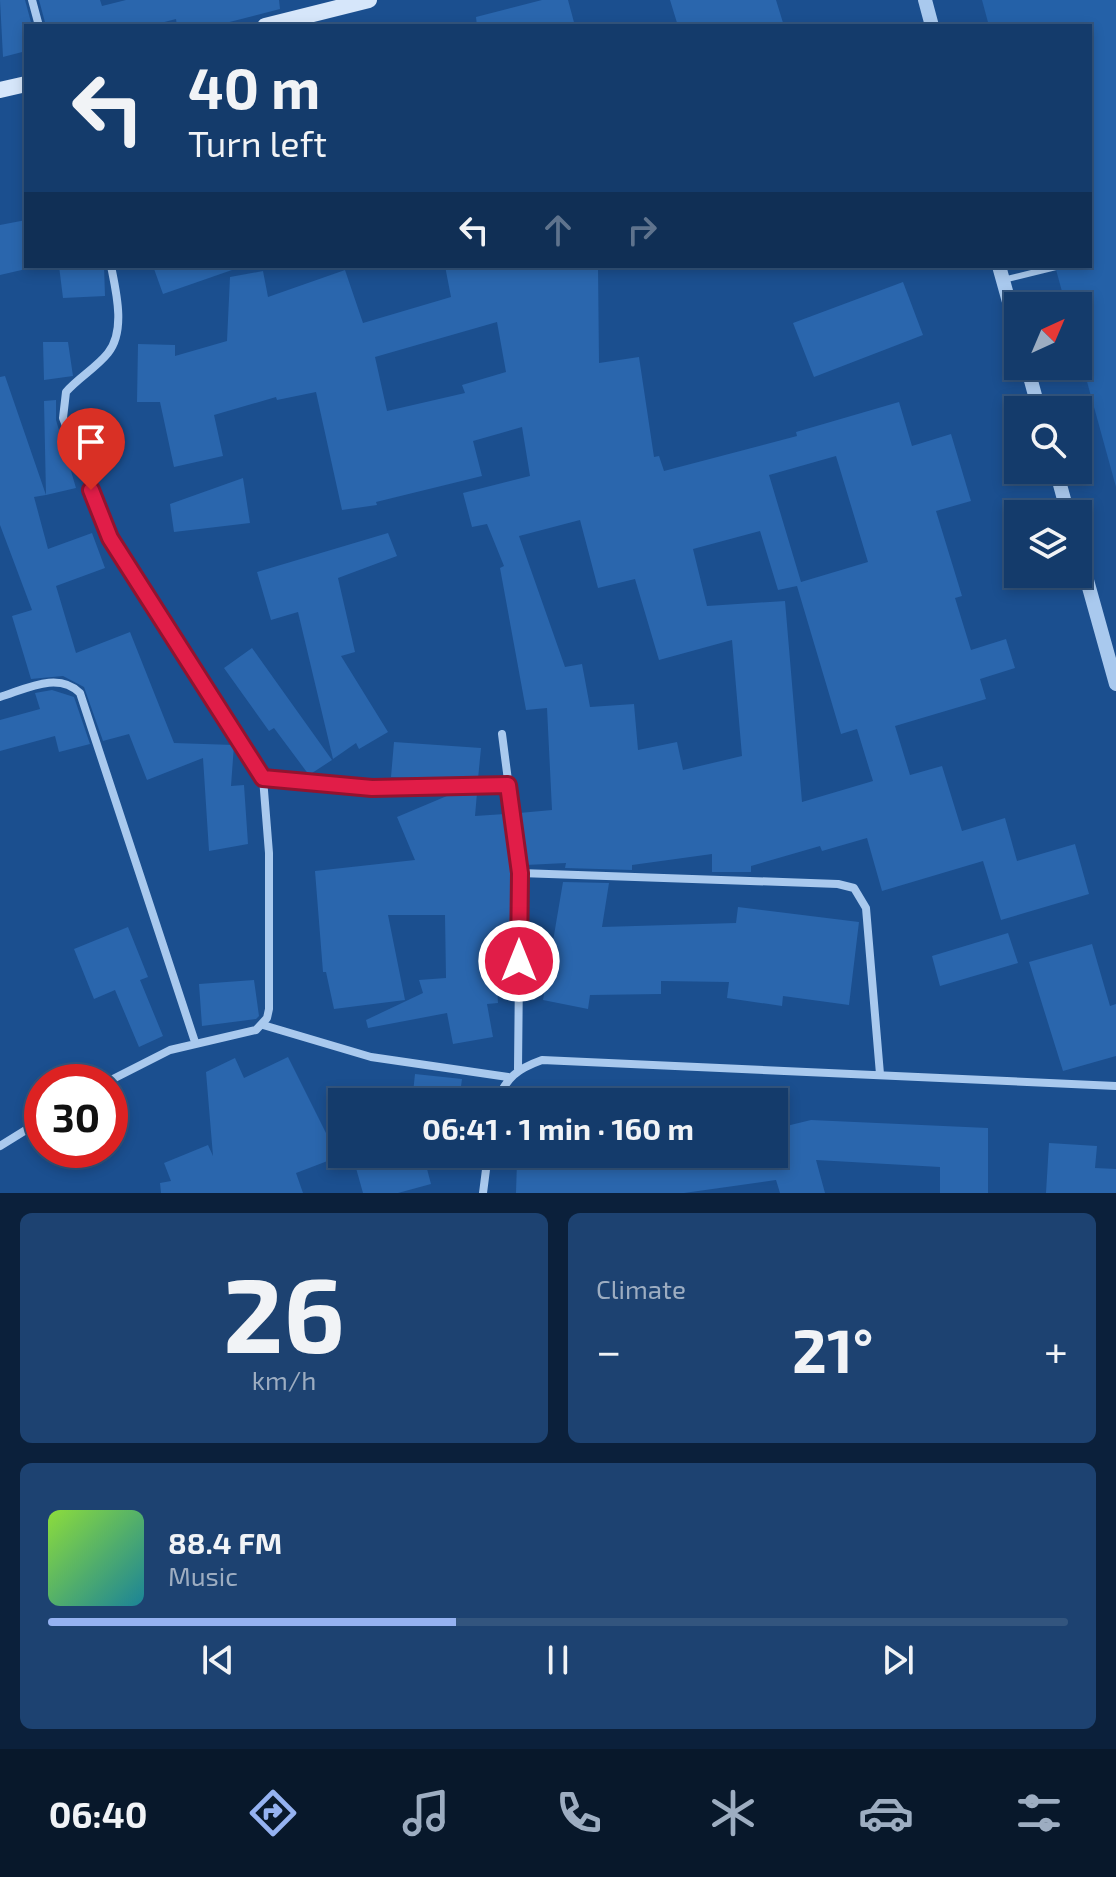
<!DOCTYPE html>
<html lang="en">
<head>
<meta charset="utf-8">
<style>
	body { margin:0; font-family:"Exo 2",sans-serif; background:#1d4271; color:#f1f3f6; height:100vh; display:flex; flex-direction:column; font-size:30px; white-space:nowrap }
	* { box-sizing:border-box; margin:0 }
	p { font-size:26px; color:#9dadc1 }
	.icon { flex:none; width:44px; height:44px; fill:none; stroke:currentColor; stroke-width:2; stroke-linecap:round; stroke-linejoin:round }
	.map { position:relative; height:1193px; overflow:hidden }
	.side { display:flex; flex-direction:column; gap:20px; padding:20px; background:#0b203b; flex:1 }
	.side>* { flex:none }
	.top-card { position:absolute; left:24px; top:24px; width:1068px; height:244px; border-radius:0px; box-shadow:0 4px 12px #0003,0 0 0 2px #33557e; background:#143b6b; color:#f1f3f6; overflow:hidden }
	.needle { width:52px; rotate:44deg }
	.fabs { position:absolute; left:1004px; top:292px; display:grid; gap:16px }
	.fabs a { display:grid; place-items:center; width:88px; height:88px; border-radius:0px; background:#143b6b; box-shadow:0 4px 12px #0003,0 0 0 2px #33557e; font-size:40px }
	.speed { position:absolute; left:24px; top:1064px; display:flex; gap:16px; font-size:40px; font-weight:700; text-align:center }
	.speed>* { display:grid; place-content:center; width:104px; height:104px; border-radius:50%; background:#143b6b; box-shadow:0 4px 12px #0003,0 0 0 2px #33557e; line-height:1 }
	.speed .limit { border:12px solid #d22; background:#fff; color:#111 }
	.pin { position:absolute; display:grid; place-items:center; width:68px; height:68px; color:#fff; margin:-82px -34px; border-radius:50% 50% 50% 0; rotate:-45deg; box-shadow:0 0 8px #0007 }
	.pin .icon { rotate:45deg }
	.me { position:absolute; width:88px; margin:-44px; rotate:0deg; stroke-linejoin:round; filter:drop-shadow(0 0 6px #0008) }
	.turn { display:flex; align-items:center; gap:28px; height:168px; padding:0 32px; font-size:36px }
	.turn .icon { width:104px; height:104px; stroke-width:2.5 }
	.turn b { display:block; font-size:56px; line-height:68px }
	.lanes { display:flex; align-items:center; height:76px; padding:0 32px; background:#0003; justify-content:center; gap:40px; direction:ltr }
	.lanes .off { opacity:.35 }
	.big { font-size:60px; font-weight:700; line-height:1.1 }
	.side .widget { flex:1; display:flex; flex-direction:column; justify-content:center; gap:12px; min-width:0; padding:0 28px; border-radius:12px; background:#1d4271 }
	.side .dial { align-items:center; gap:0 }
	.dial b { font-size:104px; line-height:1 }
	.song { display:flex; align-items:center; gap:24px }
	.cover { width:96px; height:96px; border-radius:12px; background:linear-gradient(135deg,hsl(90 70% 55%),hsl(190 70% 35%)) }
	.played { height:8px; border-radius:4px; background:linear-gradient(90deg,#95b2f1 40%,#33557e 40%) }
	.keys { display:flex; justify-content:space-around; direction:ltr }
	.heat { display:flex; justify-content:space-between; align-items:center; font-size:44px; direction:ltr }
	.side .tiles { flex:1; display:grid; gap:20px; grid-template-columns:1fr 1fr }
	.widget:last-child { grid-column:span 2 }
	.trip { position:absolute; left:328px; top:1088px; width:460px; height:80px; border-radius:0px; background:#143b6b; box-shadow:0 4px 12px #0003,0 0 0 2px #33557e; font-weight:700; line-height:80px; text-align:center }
	.tab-bar { display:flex; height:128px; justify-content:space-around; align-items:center; background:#08182b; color:#9dadc1 }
	.tab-bar .icon { width:56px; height:56px }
	.tab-bar .selected { color:#95b2f1 }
	.tab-bar b { font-size:36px; color:#f1f3f6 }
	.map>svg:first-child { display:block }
</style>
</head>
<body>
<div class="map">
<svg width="1116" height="1193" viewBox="0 0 1116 1193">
	<rect width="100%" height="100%" fill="#1b4f8f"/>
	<!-- green -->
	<path fill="#2461a8" d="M982,0H1116V487L1078,349V306H1066L1055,266H1090V26H989Z"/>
	<!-- building -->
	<path fill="#2a66ad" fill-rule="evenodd" d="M0,0H25L32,26H26V51L3,57Z
		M39,0H100L102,6L126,0H279L280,9L214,26H177L176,19L149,26H46Z
		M542,0H568L575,26H477L476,17Z
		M670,0H776L784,26H678Z
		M26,220V269L0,275V225Z
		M59,266H104L105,296L63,298Z
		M153,266H232V270L163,294Z
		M445,266H598L599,363L639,357L654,457L659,456L664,471L797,436L796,432L899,402L912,446L951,434L971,501L936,511L962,596L955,598L971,650L1006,639L1015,668L980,679L986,699L895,726L910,775L942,766L962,831L1005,818L1017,861L1075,844L1089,894L1001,920L983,861L882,891L867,838L822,851L820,846L751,866V872H712V854L632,865V870L565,868L566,863L526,865L519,813L552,810L547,708L526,710L500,568L504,566L487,524L472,527L463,493L530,476L522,427L473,441L482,476L376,502L377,505L342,510L316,392L277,400L276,397L214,415L223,456L174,467L160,402H137L138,344L175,345V356L227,341L230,277L263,271L268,297L345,270L363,323L451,297ZM497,322L506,372L462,385L465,393L387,411L375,357ZM836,456L868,562L801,582L769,475ZM580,520L598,588L635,579L659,660L732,640L742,756L683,770L677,742L638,750L634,704L590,707L582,664L565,667L519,536ZM760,531L778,590L797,586L841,734L857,729L873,781L802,802L785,601L707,606L693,549Z
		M903,282L923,335L814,377L793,323Z
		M43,342H68L73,376L44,380Z
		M5,376L46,495L34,497L48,549L92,533L105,568L56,586L76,653L130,632L174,743L234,745L231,786L244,785L248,844L209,851L203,758L147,780L129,734L103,741L84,687L63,676L31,679L12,616L32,610L0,525V377Z
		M56,400V420L76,488L46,495L44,401Z
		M243,478L250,523L174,532L170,504Z
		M388,533L397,556L338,578L355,652L341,656L388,732L359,749L356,743L333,759L298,612L271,620L257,572Z
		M252,648L332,760L309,775L274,728L269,731L224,668Z
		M52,690L74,697L90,744L59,752L55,736L0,751V720L40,709L35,693Z
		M394,742L481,748L478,779L391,777Z
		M454,793H477L475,816L505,814L512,866V955L495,956L498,1003L487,1004L493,1037L453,1044L447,1013L368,1028L366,1020L423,993L419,980L446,978L445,915H388L405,1000L334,1009L326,972H323L315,871L415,860L397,817Z
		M563,882L609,883L602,927L736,923L738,907L859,922L849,1005L783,996L782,1006L727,998L729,982L661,981V994L590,995L588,1009L543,1000Z
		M128,927L148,977L140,980L163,1036L139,1047L115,990L94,999L74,949Z
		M1008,933L1018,963L940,986L932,956Z
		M1092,944L1110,1006L1116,1004V1056L1063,1071L1029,962Z
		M254,980L259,1016L256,1019L202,1026L199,984Z
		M288,1057L338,1157L296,1173L303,1193H161L160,1183L171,1181L164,1163L208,1145L213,1156L206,1072L235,1058L244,1078Z
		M415,1074L462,1079L459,1102H412Z
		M811,1120L988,1128V1193H940V1167L816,1160L825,1193H780L776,1180L684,1193H516L517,1161L592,1164L590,1154H774V1129Z
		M1049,1143L1097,1146L1095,1168L1116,1169V1193H1046Z
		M352,1154H423L431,1184L398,1193H363Z"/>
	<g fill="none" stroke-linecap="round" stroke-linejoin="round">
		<!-- service -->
		<path stroke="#a9c9ee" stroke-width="6" d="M1003,280L1060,266"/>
		<!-- minor -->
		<path stroke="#a9c9ee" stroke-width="8" d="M32,0L39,26
			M0,697C26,689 58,671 80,693L195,1042
			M502,734L520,873L518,1069
			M263,778L372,788L508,785
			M520,873L838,884L854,888L866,908L880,1074
			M263,1025L371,1057L508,1077
			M107,1082L170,1050L256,1030L267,1018L269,1009V853L263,778L110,538L63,418L66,392C78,378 96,368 108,353C126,331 116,291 111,266
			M496,1102C507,1077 517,1069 542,1060L1116,1086
			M0,1146L42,1120
			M483,1193L488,1154"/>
		<!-- tertiary -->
		<path stroke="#a9c9ee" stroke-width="14" d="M925,0L932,26
			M999,266L1018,334
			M1027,366L1039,410
			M1056,470L1068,514
			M1078,548L1116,684"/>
		<!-- secondary -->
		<path stroke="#d6e6fa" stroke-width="16" d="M265,26L369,0
			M0,90L26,84"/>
	</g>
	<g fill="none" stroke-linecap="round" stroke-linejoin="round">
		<defs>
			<path id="route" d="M91,490L110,538L263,778L372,788L508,785L520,873L519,961"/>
		</defs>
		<!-- route casing -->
		<use href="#route" stroke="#92132f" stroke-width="20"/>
		<!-- route -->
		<use href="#route" stroke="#e11d48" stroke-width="14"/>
	</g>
</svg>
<div class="fabs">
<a><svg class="needle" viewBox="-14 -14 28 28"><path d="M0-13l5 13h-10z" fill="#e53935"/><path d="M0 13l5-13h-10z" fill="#9dadc1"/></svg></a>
<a><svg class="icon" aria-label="search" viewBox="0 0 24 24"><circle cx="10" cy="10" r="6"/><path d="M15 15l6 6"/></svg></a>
<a><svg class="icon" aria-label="layers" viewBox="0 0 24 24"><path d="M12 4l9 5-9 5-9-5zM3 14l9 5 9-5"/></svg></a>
</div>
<div class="speed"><div class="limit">30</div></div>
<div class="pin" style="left:91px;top:490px;background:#d93025"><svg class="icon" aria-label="arrive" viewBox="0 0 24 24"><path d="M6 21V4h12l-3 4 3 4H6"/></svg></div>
<svg class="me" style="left:519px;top:961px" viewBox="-20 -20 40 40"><circle r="17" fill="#e11d48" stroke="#fff" stroke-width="3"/><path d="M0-11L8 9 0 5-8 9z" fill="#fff"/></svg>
<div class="trip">06:41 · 1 min · 160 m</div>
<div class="top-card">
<div class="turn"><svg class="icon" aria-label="left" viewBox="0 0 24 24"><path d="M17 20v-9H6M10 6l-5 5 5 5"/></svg><div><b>40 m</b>Turn left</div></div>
<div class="lanes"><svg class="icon" aria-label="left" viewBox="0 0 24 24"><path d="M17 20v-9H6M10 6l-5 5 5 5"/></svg><svg class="icon off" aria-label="ahead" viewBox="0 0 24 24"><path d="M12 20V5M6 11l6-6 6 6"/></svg><svg class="icon off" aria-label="right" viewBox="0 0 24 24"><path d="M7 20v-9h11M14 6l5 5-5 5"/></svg></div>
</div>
</div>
<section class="side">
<div class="tiles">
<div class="widget dial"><b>26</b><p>km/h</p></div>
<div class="widget"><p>Climate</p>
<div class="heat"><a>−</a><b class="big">21°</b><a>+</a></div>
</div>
<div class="widget">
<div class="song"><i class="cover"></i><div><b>88.4 FM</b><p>Music</p></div></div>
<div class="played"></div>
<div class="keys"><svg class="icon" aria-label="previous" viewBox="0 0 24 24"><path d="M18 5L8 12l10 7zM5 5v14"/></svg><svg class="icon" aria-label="pause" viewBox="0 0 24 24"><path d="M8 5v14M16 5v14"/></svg><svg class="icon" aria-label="next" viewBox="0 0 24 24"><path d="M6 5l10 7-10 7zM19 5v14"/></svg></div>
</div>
</div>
</section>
<nav class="tab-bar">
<b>06:40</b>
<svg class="icon selected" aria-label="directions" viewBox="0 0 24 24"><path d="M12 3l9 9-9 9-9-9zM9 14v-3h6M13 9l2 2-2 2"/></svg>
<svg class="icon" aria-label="music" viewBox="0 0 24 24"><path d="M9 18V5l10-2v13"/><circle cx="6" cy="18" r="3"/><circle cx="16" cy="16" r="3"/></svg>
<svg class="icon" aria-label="phone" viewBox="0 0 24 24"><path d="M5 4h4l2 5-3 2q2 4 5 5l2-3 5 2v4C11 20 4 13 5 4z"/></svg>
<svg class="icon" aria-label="climate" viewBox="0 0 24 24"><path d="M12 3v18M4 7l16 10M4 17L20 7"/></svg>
<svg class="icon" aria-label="car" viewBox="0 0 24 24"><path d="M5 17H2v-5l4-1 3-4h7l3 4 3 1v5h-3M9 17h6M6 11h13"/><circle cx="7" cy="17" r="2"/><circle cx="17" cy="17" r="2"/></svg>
<svg class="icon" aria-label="filters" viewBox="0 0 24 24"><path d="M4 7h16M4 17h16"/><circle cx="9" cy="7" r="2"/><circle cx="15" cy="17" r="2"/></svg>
</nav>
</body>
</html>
